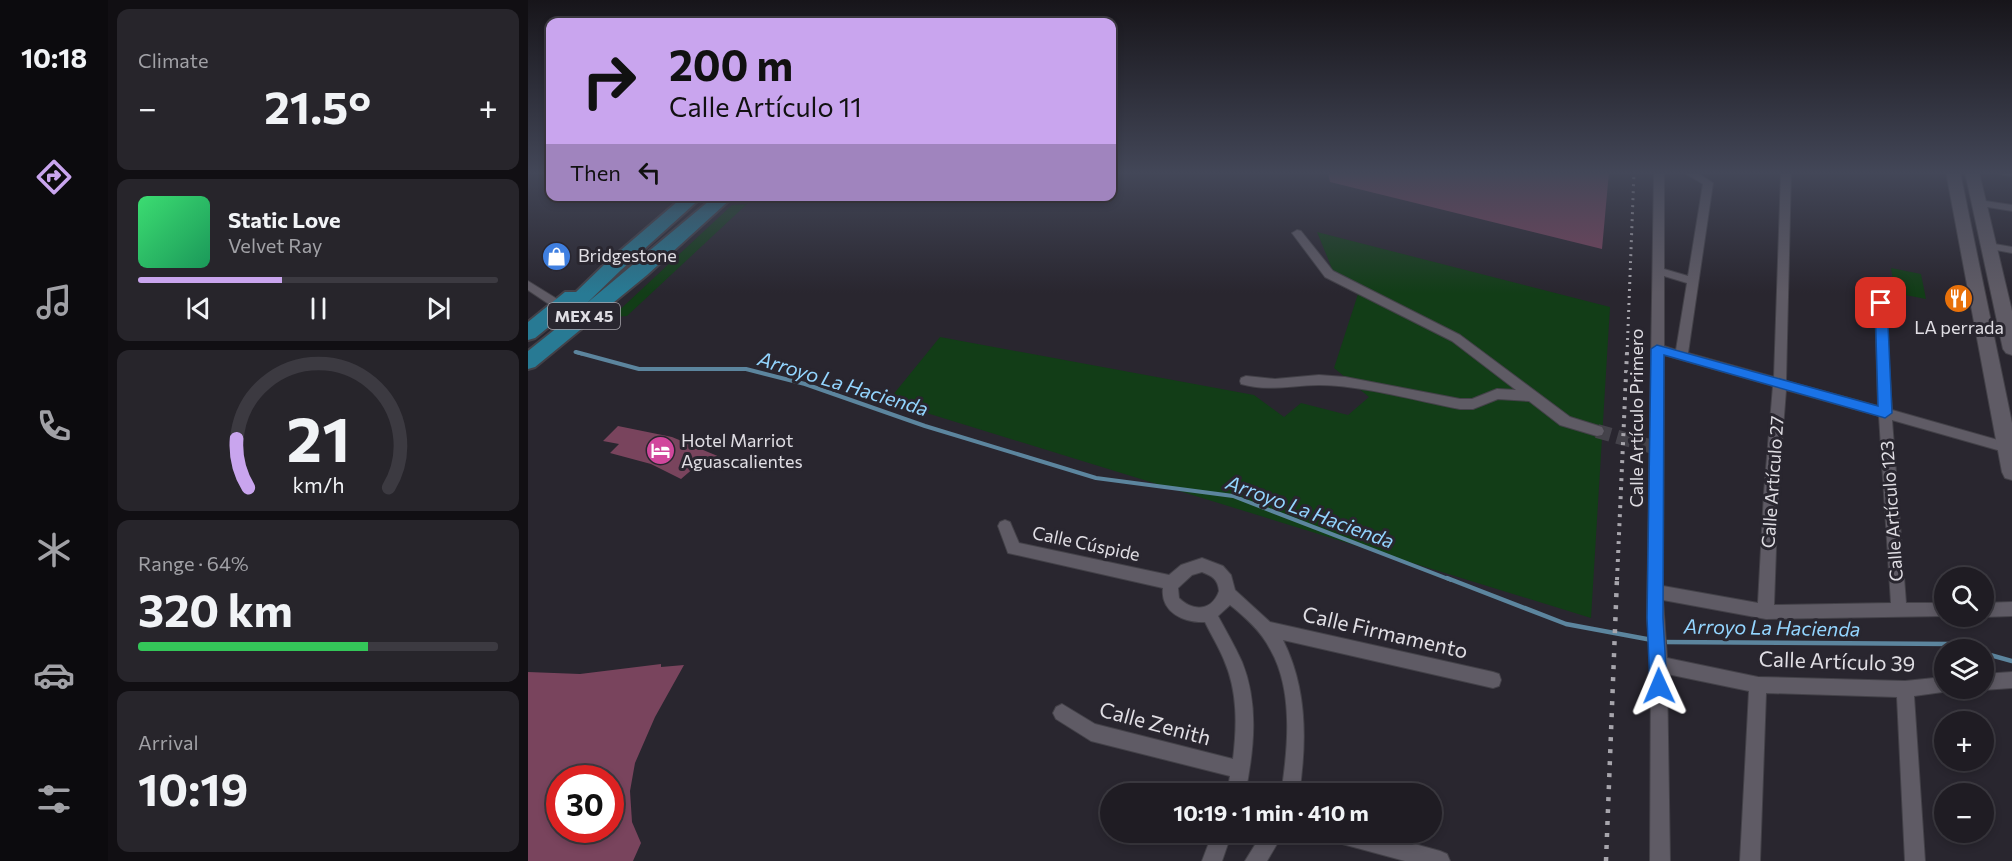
<!DOCTYPE html>
<html lang="en">
<head>
<meta charset="utf-8">
<style>
	body { margin:0; font-family:Commissioner,sans-serif; background:#27252b; color:#f1f3f6; height:100vh; display:flex; flex-direction:column; font-size:22px; white-space:nowrap }
	* { box-sizing:border-box; margin:0 }
	p { font-size:20px; color:#a1a1a6 }
	.icon { flex:none; width:33px; height:33px; fill:none; stroke:currentColor; stroke-width:2; stroke-linecap:round; stroke-linejoin:round }
	.map { position:relative; flex:1; overflow:hidden }
	.details { display:flex; flex-direction:column; gap:9px; padding:9px; background:#110f13; width:420px }
	.details>* { flex:none }
	.banner { position:absolute; left:18px; top:18px; width:570px; height:183px; border-radius:12px; box-shadow:0 3px 9px #0003,0 0 0 2px #3c3a41; background:#c9a5ee; color:#111; overflow:hidden }
	.tools { position:absolute; left:1406px; top:567px; display:grid; gap:12px }
	.tools a { display:grid; place-items:center; width:60px; height:60px; border-radius:50%; background:#1f1c23; box-shadow:0 3px 9px #0003,0 0 0 2px #3c3a41; font-size:30px }
	.speed { position:absolute; left:18px; top:765px; display:flex; gap:12px; font-size:30px; font-weight:700; text-align:center }
	.speed>* { display:grid; place-content:center; width:78px; height:78px; border-radius:50%; background:#1f1c23; box-shadow:0 3px 9px #0003,0 0 0 2px #3c3a41; line-height:1 }
	.speed .limit { border:9px solid #d22; background:#fff; color:#111 }
	.pin { position:absolute; display:grid; place-items:center; width:51px; height:51px; color:#fff; margin:-26px; border-radius:12px; box-shadow:0 3px 9px #0006 }
	.me { position:absolute; width:66px; margin:-33px; rotate:359deg; stroke-linejoin:round; filter:drop-shadow(0 0 4px #0008) }
	.turn { display:flex; align-items:center; gap:21px; height:126px; padding:0 24px; font-size:27px }
	.turn .icon { width:78px; height:78px; stroke-width:2.5 }
	.turn b { display:block; font-size:42px; line-height:51px }
	.then { display:flex; align-items:center; height:57px; padding:0 24px; background:#0003; gap:12px; font-size:22px }
	.big { font-size:45px; font-weight:700; line-height:1.1 }
	.details .widget { flex:1; display:flex; flex-direction:column; justify-content:center; gap:9px; min-width:0; padding:0 21px; border-radius:12px; background:#27252b }
	.details .dial { align-items:center; gap:0 }
	.dial svg { height:156px; overflow:visible; fill:none; stroke:#3c3a41; stroke-width:7; stroke-linecap:round; text-anchor:middle }
	.dial text { fill:#f1f3f6; stroke:none }
	.song { display:flex; align-items:center; gap:18px }
	.cover { width:72px; height:72px; border-radius:9px; background:linear-gradient(135deg,hsl(140 70% 55%),hsl(150 70% 35%)) }
	.played { height:6px; border-radius:3px; background:linear-gradient(90deg,#c9a5ee 40%,#3c3a41 40%) }
	.keys { display:flex; justify-content:space-around; direction:ltr }
	.heat { display:flex; justify-content:space-between; align-items:center; font-size:33px; direction:ltr }
	.charge { height:9px; border-radius:4px; background:linear-gradient(90deg,#34c759 64%,#3c3a41 0) }
	.trip { position:absolute; left:572px; top:783px; width:342px; height:60px; border-radius:30px; background:#1f1c23; box-shadow:0 3px 9px #0003,0 0 0 2px #3c3a41; font-weight:700; line-height:60px; text-align:center }
	main { display:flex; flex:1; min-height:0 }
	.menu { display:flex; flex-direction:column; width:108px; justify-content:space-around; align-items:center; background:#0c0b0e; color:#a1a1a6 }
	.menu .icon { width:42px; height:42px }
	.menu .active { color:#c9a5ee }
	.menu b { font-size:27px; color:#f1f3f6 }
	.map>svg:first-child { display:block }
</style>
</head>
<body>
<main>
<nav class="menu">
<b>10:18</b>
<svg class="icon active" aria-label="directions" viewBox="0 0 24 24"><path d="M12 3l9 9-9 9-9-9zM9 14v-3h6M13 9l2 2-2 2"/></svg>
<svg class="icon" aria-label="music" viewBox="0 0 24 24"><path d="M9 18V5l10-2v13"/><circle cx="6" cy="18" r="3"/><circle cx="16" cy="16" r="3"/></svg>
<svg class="icon" aria-label="phone" viewBox="0 0 24 24"><path d="M5 4h4l2 5-3 2q2 4 5 5l2-3 5 2v4C11 20 4 13 5 4z"/></svg>
<svg class="icon" aria-label="climate" viewBox="0 0 24 24"><path d="M12 3v18M4 7l16 10M4 17L20 7"/></svg>
<svg class="icon" aria-label="car" viewBox="0 0 24 24"><path d="M5 17H2v-5l4-1 3-4h7l3 4 3 1v5h-3M9 17h6M6 11h13"/><circle cx="7" cy="17" r="2"/><circle cx="17" cy="17" r="2"/></svg>
<svg class="icon" aria-label="filters" viewBox="0 0 24 24"><path d="M4 7h16M4 17h16"/><circle cx="9" cy="7" r="2"/><circle cx="15" cy="17" r="2"/></svg>
</nav>
<section class="details">
<div class="widget"><p>Climate</p>
<div class="heat"><a>−</a><b class="big">21.5°</b><a>+</a></div>
</div>
<div class="widget">
<div class="song"><i class="cover"></i><div><b>Static Love</b><p>Velvet Ray</p></div></div>
<div class="played"></div>
<div class="keys"><svg class="icon" aria-label="previous" viewBox="0 0 24 24"><path d="M18 5L8 12l10 7zM5 5v14"/></svg><svg class="icon" aria-label="pause" viewBox="0 0 24 24"><path d="M8 5v14M16 5v14"/></svg><svg class="icon" aria-label="next" viewBox="0 0 24 24"><path d="M6 5l10 7-10 7zM19 5v14"/></svg></div>
</div>
<div class="widget dial"><svg viewBox="0 0 100 80">
<path d="M14 69A42 42 0 1 1 86 69"/>
<path d="M14 69A42 42 0 0 1 8 44" stroke="#c9a5ee"/>
<text x="50" y="56" font-size="32" font-weight="700">21</text>
<text x="50" y="72" font-size="11">km/h</text>
</svg></div>
<div class="widget"><p>Range · 64%</p><b class="big">320 km</b><div class="charge"></div></div>
<div class="widget"><p>Arrival</p><b class="big">10:19</b></div>
</section>
<div class="map">
<svg width="1484" height="861" viewBox="0 0 1484 861">
	<rect width="100%" height="100%" fill="#29262f"/>
	<!-- green -->
	<path fill="#123d17" d="M219,204L99,316L84,317L204,205Z
		M789,232L1082,307L1063,618L360,401L412,337L726,395L756,417L773,403L820,415L841,397L806,368L830,294L805,271Z
		M1363,268L1393,274L1398,299L1367,293Z"/>
	<g fill="none" stroke-linecap="round" stroke-linejoin="round">
		<!-- stream-far2 -->
		<path stroke="#5c859e" stroke-width="3" d="M47,352L54,354"/>
		<!-- stream-far1 -->
		<path stroke="#5c859e" stroke-width="4" d="M48,352L111,369H218L277,384L397,426L568,478L705,496L923,580"/>
		<!-- stream -->
		<path stroke="#5c859e" stroke-width="4.5" d="M919,578L1038,624L1124,640
			M1134,642L1423,644L1442,650
			M1455,653L1484,661"/>
	</g>
	<!-- building -->
	<path fill="#79445d" fill-rule="evenodd" d="M800,172H1081L1074,249L802,182Z
		M90,426L144,437L192,457L174,471L167,467L153,479L123,464L82,453L91,444L75,441Z
		M133,664V667L156,665L127,717L107,763L102,791L104,822L113,843L105,861H0V672L52,674ZM32,778H82V830H32Z"/>
	<g fill="none" stroke-linecap="round" stroke-linejoin="round">
		<!-- minor-tunnel -->
		<path stroke="#44424a" stroke-width="14" stroke-dasharray="14 7" stroke-linecap="butt" d="M1069,431L1125,447"/>
		<defs>
			<path id="minor" d="M1126,172H1136V269L1160,276L1175,184L1155,172H1168L1185,183L1160,353L1246,377L1253,172H1263L1258,381L1350,406L1347,303L1349,300H1357L1364,410L1484,444V452L1480,453L1364,420L1378,603H1416V616H1418L1238,619L1135,600L1139,658L1230,677L1377,681L1416,677V688H1423L1422,691L1386,696L1397,861H1377L1369,697L1238,693L1232,861H1212L1221,691L1139,674L1142,861H1122L1123,664L1119,618ZM1136,276L1159,283L1148,350L1136,346ZM1136,355L1245,386L1236,493L1230,603L1135,586ZM1258,390L1351,416L1363,603L1246,605L1250,493Z
				M1470,172H1484V176L1471,174Z
				M1451,200L1484,205V211L1447,205V201Z
				M769,230L773,231L805,271L932,335L1042,417L1074,427L1076,431L1074,435L1069,436L1032,425L1001,401L970,399L945,409H932C890,401 833,385 791,385C765,385 740,392 713,384L712,381L713,378L718,376L747,379L791,375L817,377L932,399H944L969,389L988,390L924,341L797,277L764,233Z
				M1461,243L1484,247V253L1457,248V244Z
				M0,281L42,307L44,310L42,313H34L0,290Z
				M477,520L482,522L491,543L641,575L653,565L674,558L695,566L703,575L707,590L742,622L965,672L971,674L973,680L971,686L965,688L755,640C779,688 779,741 771,794H753C760,749 766,690 742,649C733,631 717,617 702,605L690,616C698,631 707,646 714,662C731,704 726,750 717,794H699L702,776L563,741L528,719L525,713L528,707L534,704L567,724L705,759C709,726 710,692 696,660C691,647 683,635 677,622C656,623 632,612 635,588L480,553L470,526L472,522ZM674,572C684,576 690,579 691,591C684,611 665,612 651,598L650,588L664,575Z
				M1484,602V616L1455,617L1453,616H1455V603Z
				M1484,672V688L1455,690L1451,688H1455V674Z
				M685,832H704L694,861H674Z
				M735,832H756L739,861H717Z
				M798,832H843L912,851L919,854L922,861H877L807,842L800,839Z"/>
			<path id="secondary" d="M1418,172H1432L1484,423V480L1477,478L1474,472Z
				M1437,172H1451L1484,311V355L1478,353L1475,349Z"/>
			<path id="primary" d="M156,196H175L93,270L59,303L187,196H206L119,275L7,367L0,369V351L35,323L28,321L7,338L0,340V322L37,292H48L79,262Z"/>
		</defs>
		<!-- minor casing -->
		<use href="#minor" stroke="#434148" stroke-width="2"/>
		<!-- secondary casing -->
		<use href="#secondary" stroke="#434148" stroke-width="2"/>
		<!-- primary casing -->
		<use href="#primary" stroke="#434148" stroke-width="4"/>
		<!-- minor -->
		<use href="#minor" fill="#5f5b65" fill-rule="evenodd"/>
		<!-- secondary -->
		<use href="#secondary" fill="#5f5b65" fill-rule="evenodd"/>
		<!-- primary -->
		<use href="#primary" fill="#287a94" fill-rule="evenodd"/>
		<!-- rail-far2 -->
		<path stroke="#a7a5ac" stroke-width="3" stroke-dasharray="2 5" stroke-linecap="butt" d="M1099,354L1106,172"/>
		<!-- rail-far1 -->
		<path stroke="#a7a5ac" stroke-width="4" stroke-dasharray="3 6" stroke-linecap="butt" d="M1089,580L1099,352"/>
		<!-- rail -->
		<path stroke="#a7a5ac" stroke-width="4.5" stroke-dasharray="4 8" stroke-linecap="butt" d="M1078,861L1089,578"/>
	</g>
	<!-- sky -->
	<linearGradient id="sky" x2="0" y2="1"><stop stop-color="#17151a"/><stop offset="0.59" stop-color="#434758"/><stop offset="1" stop-color="#434758" stop-opacity="0"/></linearGradient>
	<rect width="1484" height="293" fill="url(#sky)"/>
	<!-- route -->
	<path fill="#1a73e8" stroke="#114b97" stroke-width="1.5" d="M1353,299L1359,303L1364,413L1357,418L1136,355L1135,618L1139,686L1137,691L1131,694L1125,691L1122,686L1119,618L1123,349L1129,345L1350,406L1347,303Z"/>
	<!-- icons -->
	<defs>
		<symbol id="shop-disc" viewBox="-11 -11 22 22"><circle r="9.5" fill="#3f7fe0" stroke="#29262f"/><path d="M-5-2.5h2.3a2.7 3.5 0 0 1 5.4 0H5L5.5 6h-11ZM-1.5-2.5h3a1.5 2.3 0 0 0-3 0Z" fill="#fff"/></symbol>
		<symbol id="restaurant-disc" viewBox="-11 -11 22 22"><circle r="9.5" fill="#e8710a" stroke="#29262f"/><path d="M-5-6h1v4h1v-4h1v4h1v-4h1v5L-1.5 .5V6h-2V.5L-5-1ZM5-6V6H3V1.5H1.5Q1.5-4 5-6Z" fill="#fff"/></symbol>
		<symbol id="hotel-disc" viewBox="-11 -11 22 22"><circle r="9.5" fill="#d1479c" stroke="#29262f"/><path d="M-6-4.5h1.5V1H6V5H4.5V3h-9V5H-6ZM-4 0a1.8 1.8 0 1 1 3.6 0ZM.5 0V-2.5h3Q6-2.5 6 0Z" fill="#fff"/></symbol>
	</defs>
	<g fill-rule="evenodd">
		<use href="#shop-disc" x="12" y="240" width="33" height="33"/>
		<use href="#restaurant-disc" x="1414" y="282" width="33" height="33"/>
		<use href="#hotel-disc" x="116" y="434" width="33" height="33"/>
	</g>
	<g text-anchor="middle" stroke-width="6" stroke-linejoin="round" paint-order="stroke">
		<!-- shield labels -->
		<rect fill="#29262f" stroke="#a9a7ae" stroke-width="1.5" x="20" y="303" width="72" height="26" rx="4.5"/>
		<g font-size="16" font-weight="bold" fill="#e0dee4">
			<text x="56" y="322">MEX 45</text>
		</g>
		<!-- poi labels -->
		<g font-size="18" fill="#e0dee4" stroke="#29262f" text-anchor="start">
			<text x="50" y="262">Bridgestone</text>
			<text x="1431" y="334" text-anchor="middle">LA perrada</text>
			<text x="153" y="447">Hotel Marriot<tspan x="153" dy="21">Aguascalientes</tspan></text>
		</g>
		<!-- street labels -->
		<g font-size="18" fill="#e0dee4" stroke="#29262f">
			<text transform="translate(1109 418) rotate(-90)" y="6">Calle Artículo Primero</text>
			<text transform="translate(1245 482) rotate(-86)" y="6">Calle Artículo 27</text>
			<text transform="translate(1364 511) rotate(-94)" y="6">Calle Artículo 123</text>
			<text transform="translate(558 544) rotate(12)" y="6">Calle Cúspide</text>
		</g>
		<!-- water labels -->
		<g font-size="20" font-style="italic" fill="#93d5ff" stroke="#29262f">
			<text transform="translate(315 384) rotate(17)" y="7">Arroyo La Hacienda</text>
			<text transform="translate(782 512) rotate(20)" y="7">Arroyo La Hacienda</text>
			<text transform="translate(1244 628) rotate(1)" y="7">Arroyo La Hacienda</text>
		</g>
		<!-- near-street labels -->
		<g font-size="21" fill="#e0dee4" stroke="#29262f">
			<text transform="translate(857 633) rotate(13)" y="7">Calle Firmamento</text>
			<text transform="translate(1309 662) rotate(2)" y="7">Calle Artículo 39</text>
			<text transform="translate(627 724) rotate(15)" y="7">Calle Zenith</text>
		</g>
	</g>
</svg>
<div class="tools">
<a><svg class="icon" aria-label="search" viewBox="0 0 24 24"><circle cx="10" cy="10" r="6"/><path d="M15 15l6 6"/></svg></a>
<a><svg class="icon" aria-label="layers" viewBox="0 0 24 24"><path d="M12 4l9 5-9 5-9-5zM3 14l9 5 9-5"/></svg></a>
<a>+</a>
<a>−</a>
</div>
<div class="speed"><div class="limit">30</div></div>
<div class="pin" style="left:1353px;top:303px;background:#d93025"><svg class="icon" aria-label="arrive" viewBox="0 0 24 24"><path d="M6 21V4h12l-3 4 3 4H6"/></svg></div>
<svg class="me" style="left:1131px;top:686px" viewBox="-20 -20 40 40"><path d="M0-17L14 15 0 8-14 15z" fill="#1a73e8" stroke="#fff" stroke-width="4"/></svg>
<div class="trip">10:19 · 1 min · 410 m</div>
<div class="banner">
<div class="turn"><svg class="icon" aria-label="right" viewBox="0 0 24 24"><path d="M7 20v-9h11M14 6l5 5-5 5"/></svg><div><b>200 m</b>Calle Artículo 11</div></div>
<div class="then">Then<svg class="icon" aria-label="left" viewBox="0 0 24 24"><path d="M17 20v-9H6M10 6l-5 5 5 5"/></svg></div>
</div>
</div>
</main>
</body>
</html>
